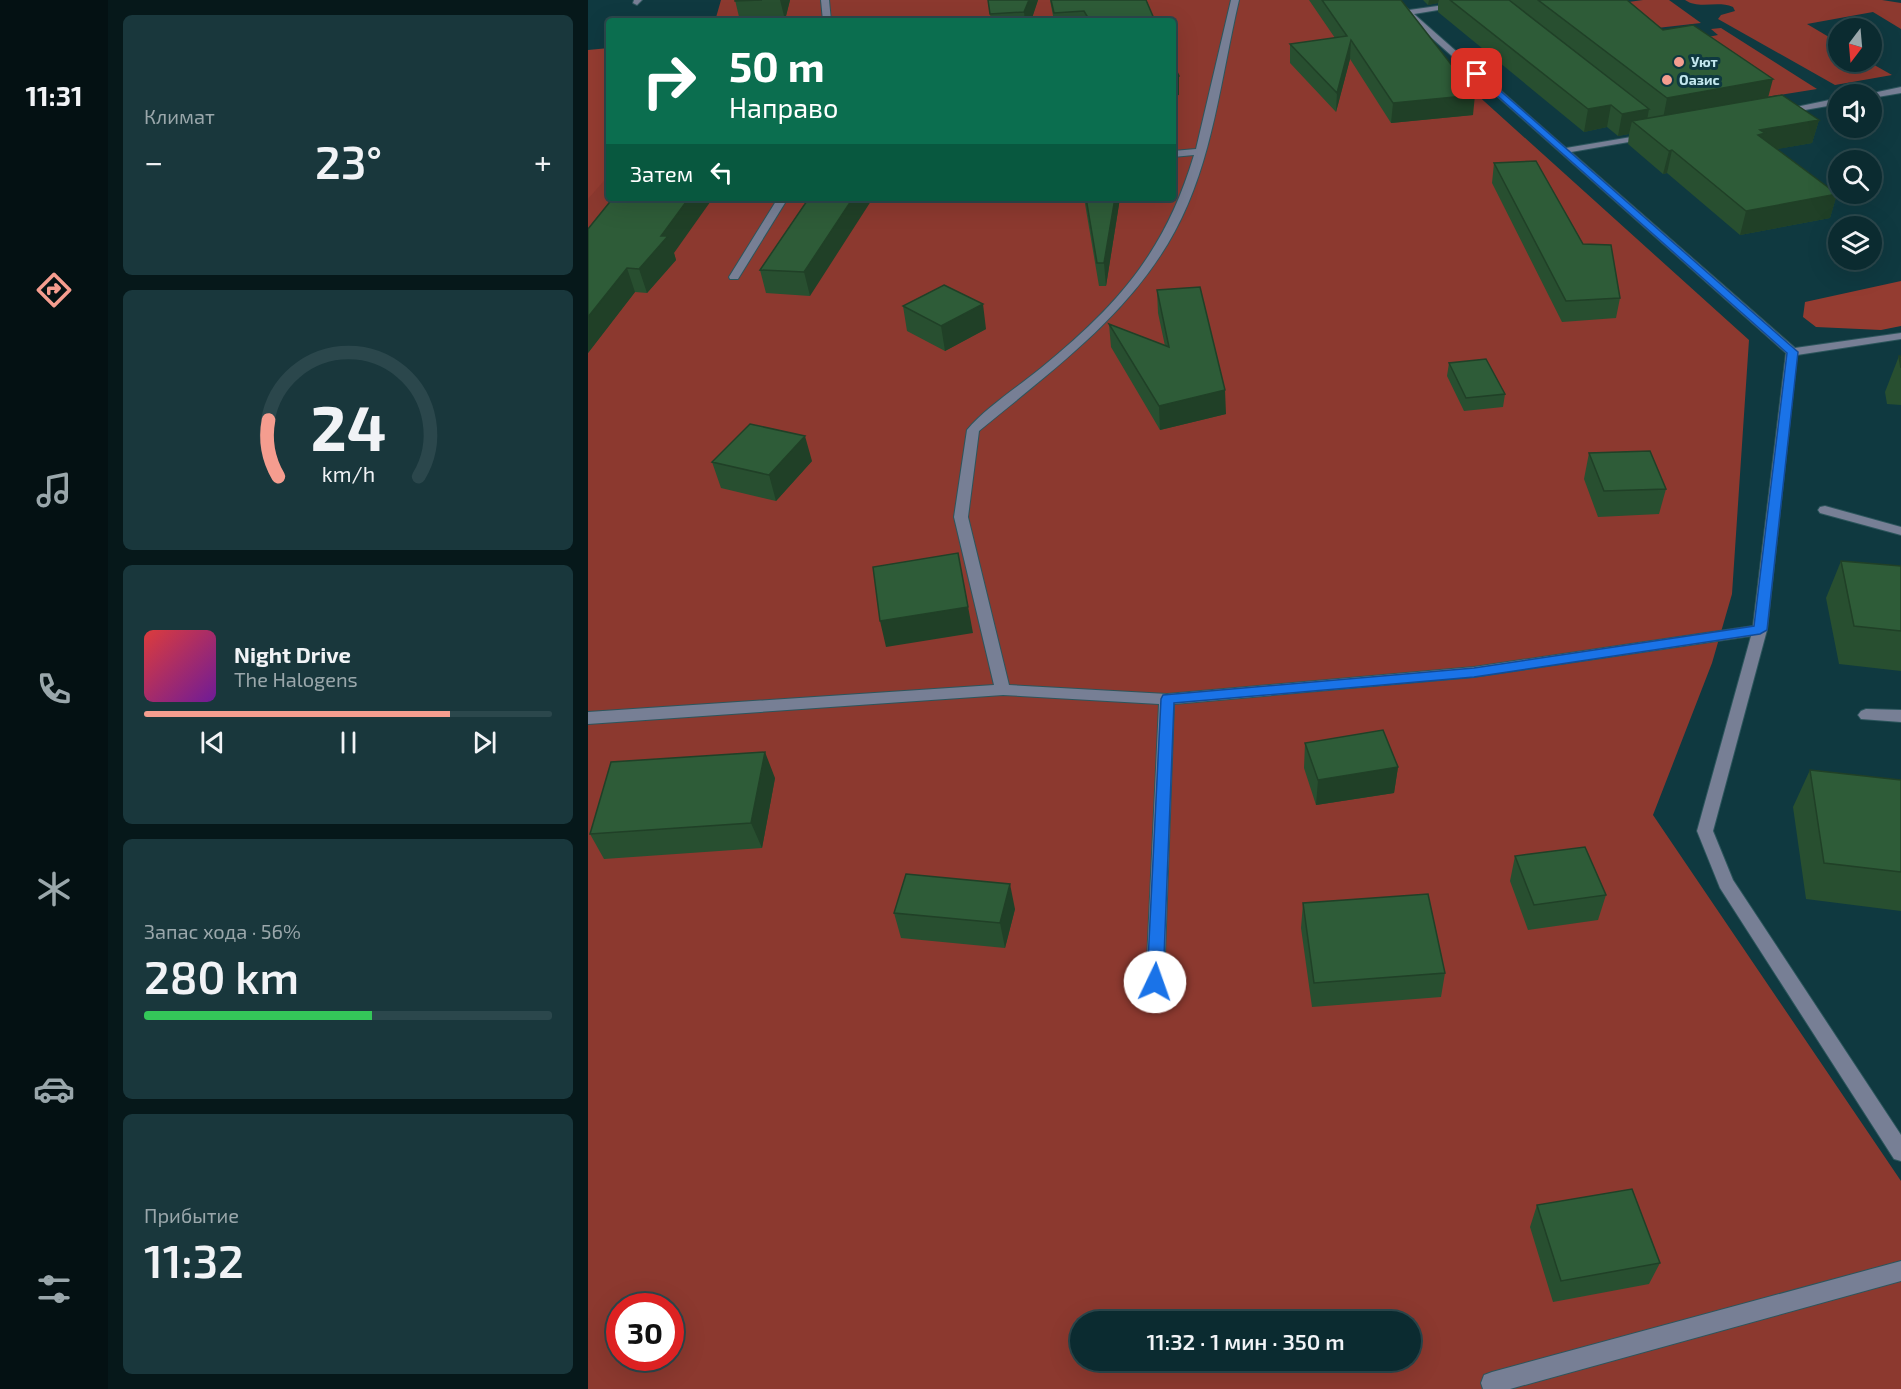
<!DOCTYPE html>
<html lang="ru">
<head>
<meta charset="utf-8">
<style>
	body { margin:0; font-family:"Exo 2",sans-serif; background:#19373c; color:#f1f3f6; height:100vh; display:flex; flex-direction:column; font-size:22px; white-space:nowrap }
	* { box-sizing:border-box; margin:0 }
	p { font-size:20px; color:#9aa7ab }
	.icon { flex:none; width:33px; height:33px; fill:none; stroke:currentColor; stroke-width:2; stroke-linecap:round; stroke-linejoin:round }
	.map { position:relative; flex:1; overflow:hidden }
	.side { display:flex; flex-direction:column; gap:15px; padding:15px; background:#06181a; width:480px }
	.side>* { flex:none }
	.guide { position:absolute; left:18px; top:18px; width:570px; height:183px; border-radius:6px; box-shadow:0 6px 24px #0002,0 0 0 2px #2b474c; background:#0b6e4f; color:#fff; overflow:hidden }
	.needle { width:39px; rotate:196deg }
	.controls { position:absolute; left:1240px; top:18px; display:grid; gap:12px }
	.controls a { display:grid; place-items:center; width:54px; height:54px; border-radius:50%; background:#0b2b30; box-shadow:0 6px 24px #0002,0 0 0 2px #2b474c; font-size:30px }
	.speed { position:absolute; left:18px; top:1293px; display:flex; gap:12px; font-size:30px; font-weight:700; text-align:center }
	.speed>* { display:grid; place-content:center; width:78px; height:78px; border-radius:50%; background:#0b2b30; box-shadow:0 6px 24px #0002,0 0 0 2px #2b474c; line-height:1 }
	.speed .limit { border:9px solid #d22; background:#fff; color:#111 }
	.pin { position:absolute; display:grid; place-items:center; width:51px; height:51px; color:#fff; margin:-26px; border-radius:12px; box-shadow:0 3px 9px #0006 }
	.me { position:absolute; width:66px; margin:-33px; rotate:3deg; stroke-linejoin:round; filter:drop-shadow(0 0 4px #0008) }
	.turn { display:flex; align-items:center; gap:21px; height:126px; padding:0 24px; font-size:27px }
	.turn .icon { width:78px; height:78px; stroke-width:2.5 }
	.turn b { display:block; font-size:42px; line-height:51px }
	.then { display:flex; align-items:center; height:57px; padding:0 24px; background:#0003; gap:12px; font-size:22px }
	.big { font-size:45px; font-weight:600; line-height:1.1 }
	.side .card { flex:1; display:flex; flex-direction:column; justify-content:center; gap:9px; min-width:0; padding:0 21px; border-radius:9px; background:#19373c }
	.side .dial { align-items:center; gap:0 }
	.dial svg { height:156px; overflow:visible; fill:none; stroke:#2b474c; stroke-width:7; stroke-linecap:round; text-anchor:middle }
	.dial text { fill:#f1f3f6; stroke:none }
	.song { display:flex; align-items:center; gap:18px }
	.cover { width:72px; height:72px; border-radius:9px; background:linear-gradient(135deg,hsl(0 70% 55%),hsl(280 70% 35%)) }
	.played { height:6px; border-radius:3px; background:linear-gradient(90deg,#f59d8f 75%,#2b474c 75%) }
	.keys { display:flex; justify-content:space-around; direction:ltr }
	.heat { display:flex; justify-content:space-between; align-items:center; font-size:33px; direction:ltr }
	.charge { height:9px; border-radius:4px; background:linear-gradient(90deg,#34c759 56%,#2b474c 0) }
	.trip { position:absolute; left:482px; top:1311px; width:351px; height:60px; border-radius:30px; background:#0b2b30; box-shadow:0 6px 24px #0002,0 0 0 2px #2b474c; font-weight:600; line-height:60px; text-align:center }
	main { display:flex; flex:1; min-height:0 }
	.tabs { display:flex; flex-direction:column; width:108px; justify-content:space-around; align-items:center; background:#041113; color:#9aa7ab }
	.tabs .icon { width:42px; height:42px }
	.tabs .selected { color:#f59d8f }
	.tabs b { font-size:27px; color:#f1f3f6 }
	.map>svg:first-child { display:block }
</style>
</head>
<body>
<main>
<nav class="tabs">
<b>11:31</b>
<svg class="icon selected" aria-label="directions" viewBox="0 0 24 24"><path d="M12 3l9 9-9 9-9-9zM9 14v-3h6M13 9l2 2-2 2"/></svg>
<svg class="icon" aria-label="music" viewBox="0 0 24 24"><path d="M9 18V5l10-2v13"/><circle cx="6" cy="18" r="3"/><circle cx="16" cy="16" r="3"/></svg>
<svg class="icon" aria-label="phone" viewBox="0 0 24 24"><path d="M5 4h4l2 5-3 2q2 4 5 5l2-3 5 2v4C11 20 4 13 5 4z"/></svg>
<svg class="icon" aria-label="climate" viewBox="0 0 24 24"><path d="M12 3v18M4 7l16 10M4 17L20 7"/></svg>
<svg class="icon" aria-label="car" viewBox="0 0 24 24"><path d="M5 17H2v-5l4-1 3-4h7l3 4 3 1v5h-3M9 17h6M6 11h13"/><circle cx="7" cy="17" r="2"/><circle cx="17" cy="17" r="2"/></svg>
<svg class="icon" aria-label="filters" viewBox="0 0 24 24"><path d="M4 7h16M4 17h16"/><circle cx="9" cy="7" r="2"/><circle cx="15" cy="17" r="2"/></svg>
</nav>
<section class="side">
<div class="card"><p>Климат</p>
<div class="heat"><a>−</a><b class="big">23°</b><a>+</a></div>
</div>
<div class="card dial"><svg viewBox="0 0 100 80">
<path d="M14 69A42 42 0 1 1 86 69"/>
<path d="M14 69A42 42 0 0 1 9 40" stroke="#f59d8f"/>
<text x="50" y="56" font-size="32" font-weight="700">24</text>
<text x="50" y="72" font-size="11">km/h</text>
</svg></div>
<div class="card">
<div class="song"><i class="cover"></i><div><b>Night Drive</b><p>The Halogens</p></div></div>
<div class="played"></div>
<div class="keys"><svg class="icon" aria-label="previous" viewBox="0 0 24 24"><path d="M18 5L8 12l10 7zM5 5v14"/></svg><svg class="icon" aria-label="pause" viewBox="0 0 24 24"><path d="M8 5v14M16 5v14"/></svg><svg class="icon" aria-label="next" viewBox="0 0 24 24"><path d="M6 5l10 7-10 7zM19 5v14"/></svg></div>
</div>
<div class="card"><p>Запас хода · 56%</p><b class="big">280 km</b><div class="charge"></div></div>
<div class="card"><p>Прибытие</p><b class="big">11:32</b></div>
</section>
<div class="map">
<svg width="1313" height="1389" viewBox="0 0 1313 1389">
	<rect width="100%" height="100%" fill="#0f3940"/>
	<!-- green -->
	<path fill="#8c392f" fill-rule="evenodd" d="M133,0H784L1161,340L1144,594L1124,663L1065,815L1313,1181V1389H0V189L21,163V198H585V21H127ZM32,1306H82V1358H32ZM492,1322H822V1360H492Z
		M1055,0H1081L1113,23L999,36L967,12Z
		M1097,0H1294L1313,3V29L1285,12L1219,24L1251,43V62H1281L1304,75L1247,85L1130,19L1133,15L1147,11L1145,7C1128,0 1112,10 1097,0Z
		M1133,28L1229,89L1166,99L1115,38L1130,35L1123,29Z"/>
	<!-- forest -->
	<path fill="#943c31" d="M21,48V175L0,199V50Z
		M1313,281V326L1293,330L1228,327L1215,317L1217,302Z"/>
	<g fill="none" stroke-linecap="round" stroke-linejoin="round">
		<defs>
			<path id="minor" d="M46,0H54L49,5L45,3Z
				M233,0H241L243,21H235Z
				M643,0H651C633,77 625,161 587,231C542,315 462,372 391,431L380,517L421,685L579,694L886,667L1165,626L1198,353L801,0H810L821,10L871,3V7H868L826,14L978,148L1061,134V138L1058,139L983,152L1207,348L1313,333V339L1209,355L1179,630L1125,831L1145,880L1313,1135V1161L1306,1159L1132,888L1109,831L1163,636L886,677L586,704L576,982L573,987L567,990L561,987L558,982L571,704L415,695L0,724V712L406,685L366,517L379,430C396,409 431,386 453,368C530,305 577,252 606,155L585,157V151L608,149Z
				M1313,87V93L1284,98V94H1280Z
				M1251,98V104L1194,114L1189,111Z
				M190,198H200L150,279H142L141,277Z
				M1237,506L1313,527V535L1232,513L1230,510L1232,507Z
				M1278,709L1313,710V722L1273,719L1270,715L1273,711Z
				M1313,1261V1281L922,1389H895L893,1383L896,1375L904,1372Z"/>
		</defs>
		<!-- minor casing -->
		<use href="#minor" stroke="#2c555c" stroke-width="2"/>
		<!-- minor -->
		<use href="#minor" fill="#777f95" fill-rule="evenodd"/>
	</g>
	<!-- wall -->
	<path fill="#284f30" d="M147,0H202L197,20L177,21H152Z
		M400,0H450L443,21H403Z
		M462,0H558L567,21H466Z
		M721,0H813L885,115L803,123L762,59L748,112L702,63V44L747,38Z
		M835,0H1039L1075,30L1180,98L1231,120L1224,143L1189,149L1249,194L1242,218L1152,235L1079,173L1075,174L1040,144L1041,134L1030,136L1019,127L996,132L850,12V3L840,5Z
		M906,163L995,244L1032,298L1028,318L974,322L904,183Z
		M221,198L222,296L178,293L172,270Z
		M496,198H532L518,286H511Z
		M0,229L86,253L88,260L59,293L47,292L0,353Z
		M569,290L638,414L572,430L523,347L521,324L577,346L570,313Z
		M315,306L398,329L357,351L319,331Z
		M1311,356H1313V405L1299,404L1297,392Z
		M861,363L917,394L915,407L876,411L859,376Z
		M1001,453L1078,489L1071,514L1010,517L996,479Z
		M224,461L188,501L133,488L124,462Z
		M1253,561L1313,566V671L1251,664L1238,598Z
		M717,743L810,767L806,793L728,805L716,768Z
		M1222,770L1313,780V911L1218,899L1205,807Z
		M187,778L174,848L16,859L2,834Z
		M927,856L1018,895L1010,920L940,930L922,881Z
		M715,903L857,973L853,997L724,1007L713,928Z
		M427,909L417,948L313,938L306,913Z
		M949,1205L1072,1263L1061,1284L965,1302L942,1227Z"/>
	<!-- shaded-wall -->
	<path fill="#204027" d="M192,0H202L197,20Z
		M441,0H450L443,21H437L436,12Z
		M841,0H851L850,3L840,5Z
		M763,40L762,59L748,112L749,93Z
		M591,76V95L585,96V77Z
		M1185,79L1177,109L1073,129L1079,98Z
		M887,95L885,115L803,123L805,103Z
		M1023,105L1019,127L996,132L1000,109Z
		M1061,109L1057,132L1044,121L1041,134L1030,136L1034,114Z
		M1231,120L1224,143L1172,152L1170,135L1172,130Z
		M1084,150L1079,173L1075,174L1081,151Z
		M1249,194L1242,218L1152,235L1158,211Z
		M101,198H125L86,253L88,260L59,293L51,269L73,236Z
		M265,198H285L222,296L216,272Z
		M527,198H532L518,286L516,263Z
		M39,268L47,292L0,353V317Z
		M395,304L398,329L357,351L353,326Z
		M637,390L638,414L572,430L571,406Z
		M217,436L224,461L188,501L181,475Z
		M370,553L385,633L298,647L292,621Z
		M177,752L187,778L174,848L163,823Z
		M810,767L806,793L728,805L730,780Z
		M422,884L427,909L417,948L412,923Z"/>
	<!-- building -->
	<path fill="#2e5c38" stroke="#204027" stroke-width="1.5" d="M147,0H174L147,1Z
		M400,0H441L436,12L402,14Z
		M463,0H558L567,21H502L496,11L466,13Z
		M734,0H813L887,95L805,103L763,40L749,93L702,44L759,36Z
		M862,0H921L1061,109L1034,114L1023,105L1000,109Z
		M950,0H1039L1075,30L1105,25L1185,79L1079,98Z
		M585,64L591,76L585,77Z
		M1194,95L1231,120L1172,130L1177,133L1170,135L1249,194L1158,211L1084,150L1081,151L1044,121Z
		M948,161L995,244L1023,245L1032,298L978,301L906,163Z
		M25,198H101L73,236H80L51,269L39,268L0,317V229Z
		M221,198H265L216,272L172,270Z
		M498,198H527L516,263H509Z
		M356,285L395,304L353,326L315,306Z
		M612,287L637,390L571,406L521,324L581,347L569,290Z
		M1311,356H1313V368Z
		M898,359L917,394L878,398L861,363Z
		M162,424L217,436L181,475L124,462Z
		M1062,451L1078,489L1016,491L1001,453Z
		M370,553L380,607L292,621L285,567Z
		M1253,561L1313,566V631L1266,626Z
		M795,730L810,767L730,780L717,743Z
		M177,752L163,823L2,834L23,762Z
		M1222,770L1313,780V872L1236,863Z
		M997,847L1018,895L946,905L927,856Z
		M318,874L422,884L412,923L306,913Z
		M840,894L857,973L726,983L715,903Z
		M1044,1189L1072,1263L973,1281L949,1205Z"/>
	<!-- route -->
	<path fill="#1a73e8" stroke="#114b97" stroke-width="1.5" d="M887,73H892L1210,352L1179,630L1172,634L886,677L586,703L575,982L572,987L567,989L561,987L559,982L573,699L575,695L886,668L1166,626L1199,353L887,76Z"/>
	<!-- markers -->
	<g fill="#f59d8f" stroke="#0f3940" stroke-width="2">
		<circle cx="1091" cy="62" r="6"/>
		<circle cx="1079" cy="80" r="6"/>
	</g>
	<g text-anchor="middle" stroke-width="6" stroke-linejoin="round" paint-order="stroke">
		<!-- far-poi labels -->
		<g font-size="14" font-weight="bold" fill="#c3e7ee" stroke="#0f3940" text-anchor="start">
			<text x="1103" y="67">Уют</text>
			<text x="1091" y="85">Оазис</text>
		</g>
	</g>
</svg>
<div class="controls">
<a><svg class="needle" viewBox="-14 -14 28 28"><path d="M0-13l5 13h-10z" fill="#e53935"/><path d="M0 13l5-13h-10z" fill="#9aa7ab"/></svg></a>
<a><svg class="icon" aria-label="sound" viewBox="0 0 24 24"><path d="M4 9h4l5-4v14l-5-4H4zM17 9q2 3 0 6"/></svg></a>
<a><svg class="icon" aria-label="search" viewBox="0 0 24 24"><circle cx="10" cy="10" r="6"/><path d="M15 15l6 6"/></svg></a>
<a><svg class="icon" aria-label="layers" viewBox="0 0 24 24"><path d="M12 4l9 5-9 5-9-5zM3 14l9 5 9-5"/></svg></a>
</div>
<div class="speed"><div class="limit">30</div></div>
<div class="pin" style="left:889px;top:74px;background:#d93025"><svg class="icon" aria-label="arrive" viewBox="0 0 24 24"><path d="M6 21V4h12l-3 4 3 4H6"/></svg></div>
<svg class="me" style="left:567px;top:982px" viewBox="-20 -20 40 40"><circle r="19" fill="#fff"/><path d="M0-13L10 11 0 6-10 11z" fill="#1a73e8"/></svg>
<div class="trip">11:32 · 1 мин · 350 m</div>
<div class="guide">
<div class="turn"><svg class="icon" aria-label="right" viewBox="0 0 24 24"><path d="M7 20v-9h11M14 6l5 5-5 5"/></svg><div><b>50 m</b>Направо</div></div>
<div class="then">Затем<svg class="icon" aria-label="left" viewBox="0 0 24 24"><path d="M17 20v-9H6M10 6l-5 5 5 5"/></svg></div>
</div>
</div>
</main>
</body>
</html>
